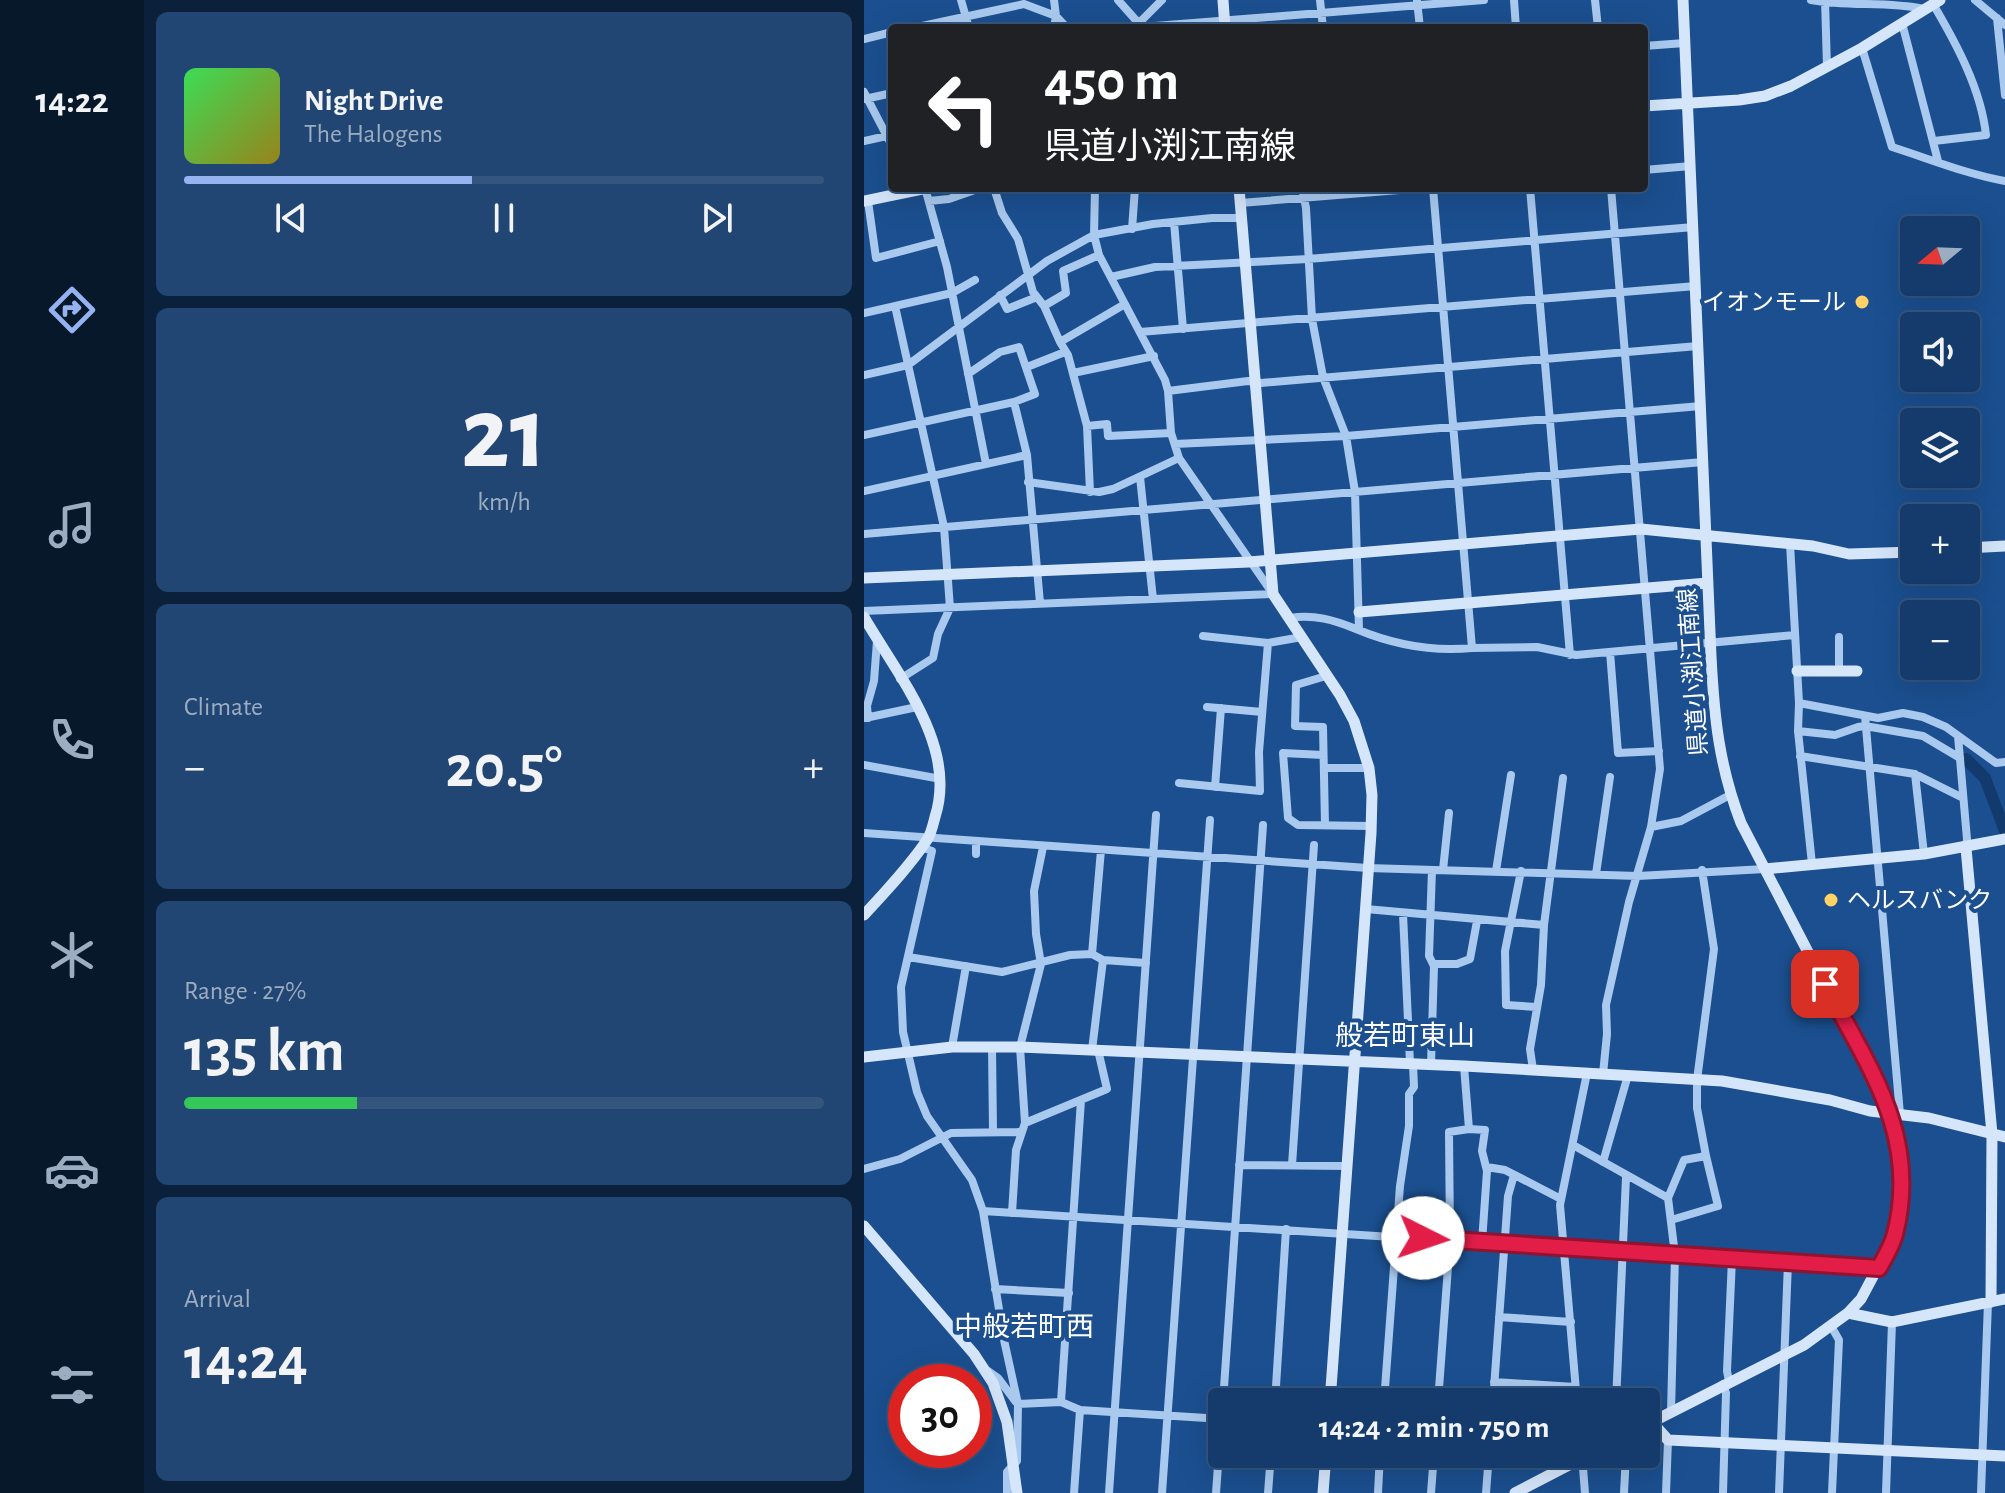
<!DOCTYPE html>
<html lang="en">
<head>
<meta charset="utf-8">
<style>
	body { margin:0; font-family:"Alegreya Sans","Noto Sans JP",sans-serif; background:#214673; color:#f1f3f6; height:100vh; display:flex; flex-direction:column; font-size:30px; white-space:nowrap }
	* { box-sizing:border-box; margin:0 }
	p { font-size:26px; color:#9dadc1 }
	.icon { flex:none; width:44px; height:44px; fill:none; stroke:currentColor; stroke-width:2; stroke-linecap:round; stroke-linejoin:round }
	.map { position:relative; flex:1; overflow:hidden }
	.side { display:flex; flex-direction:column; gap:12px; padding:12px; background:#0b203b; width:720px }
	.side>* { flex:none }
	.hud { position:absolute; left:24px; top:24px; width:760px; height:168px; border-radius:8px; box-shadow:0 8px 32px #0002,0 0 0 2px #33557e; background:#202124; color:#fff; overflow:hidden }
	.needle { width:52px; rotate:251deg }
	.tools { position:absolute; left:1036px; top:216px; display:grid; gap:16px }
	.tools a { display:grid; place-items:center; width:80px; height:80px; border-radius:8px; background:#143b6b; box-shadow:0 8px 32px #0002,0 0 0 2px #33557e; font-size:40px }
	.speed { position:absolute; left:24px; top:1364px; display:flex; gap:16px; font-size:40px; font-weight:700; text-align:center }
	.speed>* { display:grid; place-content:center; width:104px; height:104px; border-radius:50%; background:#143b6b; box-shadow:0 8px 32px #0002,0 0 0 2px #33557e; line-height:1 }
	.speed .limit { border:12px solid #d22; background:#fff; color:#111 }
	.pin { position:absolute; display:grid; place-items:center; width:68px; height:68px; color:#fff; margin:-34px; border-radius:16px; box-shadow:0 4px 12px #0006 }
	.me { position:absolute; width:88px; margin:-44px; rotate:94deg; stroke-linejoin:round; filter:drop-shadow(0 0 6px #0008) }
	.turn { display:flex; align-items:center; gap:28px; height:168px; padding:0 24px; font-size:36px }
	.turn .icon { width:104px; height:104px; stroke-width:2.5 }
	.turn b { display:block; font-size:56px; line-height:68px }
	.big { font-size:60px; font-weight:700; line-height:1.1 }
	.side .card { flex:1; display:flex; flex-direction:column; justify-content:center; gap:12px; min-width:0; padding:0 28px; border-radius:12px; background:#214673 }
	.side .dial { align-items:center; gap:0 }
	.dial b { font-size:104px; line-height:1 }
	.song { display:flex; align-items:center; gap:24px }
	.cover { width:96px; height:96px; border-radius:12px; background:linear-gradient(135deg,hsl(130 70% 55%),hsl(50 70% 35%)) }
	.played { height:8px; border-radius:4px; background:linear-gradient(90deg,#95b2f1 45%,#33557e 45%) }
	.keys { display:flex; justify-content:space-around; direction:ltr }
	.heat { display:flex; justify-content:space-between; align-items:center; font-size:44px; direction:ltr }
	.charge { height:12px; border-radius:6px; background:linear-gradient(90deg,#34c759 27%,#33557e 0) }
	.trip { position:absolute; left:344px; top:1388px; width:452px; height:80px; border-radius:8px; background:#143b6b; box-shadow:0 8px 32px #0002,0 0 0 2px #33557e; font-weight:700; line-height:80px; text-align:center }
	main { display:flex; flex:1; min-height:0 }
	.menu { display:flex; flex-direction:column; width:144px; justify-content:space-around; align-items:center; background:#08182b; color:#9dadc1 }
	.menu .icon { width:56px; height:56px }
	.menu .current { color:#95b2f1 }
	.menu b { font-size:36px; color:#f1f3f6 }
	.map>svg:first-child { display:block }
</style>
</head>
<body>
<main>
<nav class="menu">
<b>14:22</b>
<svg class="icon current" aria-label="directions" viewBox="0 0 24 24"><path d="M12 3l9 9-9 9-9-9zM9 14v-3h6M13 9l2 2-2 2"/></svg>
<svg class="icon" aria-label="music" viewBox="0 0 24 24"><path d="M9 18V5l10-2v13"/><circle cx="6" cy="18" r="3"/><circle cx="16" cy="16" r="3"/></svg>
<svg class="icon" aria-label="phone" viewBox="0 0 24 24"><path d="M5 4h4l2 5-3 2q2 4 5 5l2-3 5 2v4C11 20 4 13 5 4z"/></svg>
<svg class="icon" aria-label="climate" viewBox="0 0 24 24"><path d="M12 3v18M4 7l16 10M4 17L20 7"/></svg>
<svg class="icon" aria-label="car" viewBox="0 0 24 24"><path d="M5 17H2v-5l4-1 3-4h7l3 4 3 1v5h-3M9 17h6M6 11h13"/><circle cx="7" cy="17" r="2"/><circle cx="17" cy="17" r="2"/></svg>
<svg class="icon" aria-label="filters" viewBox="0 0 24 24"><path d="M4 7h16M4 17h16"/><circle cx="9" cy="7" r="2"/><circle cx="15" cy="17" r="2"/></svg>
</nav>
<section class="side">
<div class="card">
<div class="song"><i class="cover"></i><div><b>Night Drive</b><p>The Halogens</p></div></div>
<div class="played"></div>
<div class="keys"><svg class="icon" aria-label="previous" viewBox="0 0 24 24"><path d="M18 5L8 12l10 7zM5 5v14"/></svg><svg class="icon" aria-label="pause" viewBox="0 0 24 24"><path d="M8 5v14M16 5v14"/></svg><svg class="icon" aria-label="next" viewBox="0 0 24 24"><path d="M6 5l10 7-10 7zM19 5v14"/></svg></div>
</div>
<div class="card dial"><b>21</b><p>km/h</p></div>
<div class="card"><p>Climate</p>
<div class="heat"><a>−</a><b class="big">20.5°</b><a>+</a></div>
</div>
<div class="card"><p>Range · 27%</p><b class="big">135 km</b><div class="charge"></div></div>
<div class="card"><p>Arrival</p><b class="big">14:24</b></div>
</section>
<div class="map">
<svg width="1141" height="1493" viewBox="0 0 1141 1493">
	<rect width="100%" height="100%" fill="#1b4f8f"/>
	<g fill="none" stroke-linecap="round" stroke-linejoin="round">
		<!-- river -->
		<path stroke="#123a6d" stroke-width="12" d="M1102,759L1121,778L1141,831"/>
		<!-- street -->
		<path stroke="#a9c9ee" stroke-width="8" d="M97,0L105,28
			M254,0L278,27L620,0
			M456,0L459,28
			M650,0L652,28
			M731,0L734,28
			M947,0C985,7 1023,1 1060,9
			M961,0L963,67
			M1111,0L1141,25
			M553,1L556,28
			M1069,4C1092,43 1117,89 1122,135L1070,141
			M1133,18L1141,95
			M1038,23L1074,161
			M273,25L298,0
			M49,28L160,4L192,16L203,28
			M190,28L192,16L190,0
			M0,39L28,32
			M780,46L821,43
			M998,48L1028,147C1066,159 1102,174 1141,181
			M0,92L28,146
			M1,99L28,93
			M0,141L27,135
			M780,170L827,166
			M61,188L83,267L122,464
			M130,188L138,213L154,239L169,292L180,306L196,342
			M335,188L375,190
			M438,188L442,208L448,319L459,377L482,436L491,492L495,630
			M569,188L608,648L673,647L712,655L931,635
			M666,188L706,655
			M4,201L12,258L76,241
			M65,201L85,199L108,191L107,188
			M376,203L560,188
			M310,222L319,329
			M268,229L271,188
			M247,277L291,267L444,259L830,227
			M136,295L143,309L173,297
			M31,306L80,527L86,608L74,634L69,658L36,679
			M180,306L202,293L199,271L235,255
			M0,313L88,293L111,280
			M276,332L832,286
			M163,367L201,352
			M209,373L290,356
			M0,375L44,365L183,261L230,235L289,224L348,218H377
			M304,391L384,381L397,383L834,346
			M150,402L163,455L176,603
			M223,426L243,424L244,436L307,433
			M0,435L150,402L171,394L155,347L136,352L104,374
			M311,444L482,436L837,406
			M276,477L289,599
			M164,482L235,492L249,489L315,458
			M0,491L163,455
			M226,492L223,426L204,355L196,342L261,304
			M0,534L839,462
			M926,544L935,703L934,731L948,864
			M0,611L409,594L315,458L307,433L304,391L301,380L235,255L230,235L231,188
			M426,618C450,614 470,620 492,629C528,644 569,652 608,648
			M339,636L404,643
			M746,652L754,753L795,751
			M975,671V637
			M935,703L1014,718L1039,713L1059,717L1082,727L1132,763L1141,762
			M343,707L398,712
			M1001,716L1036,1114
			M1,718L53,707
			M4,718L3,706L10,681L13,641
			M934,731L971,735L994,727L1001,726L1059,736L1096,758
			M1094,736L1103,839L1102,848
			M459,755L419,753L424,818L434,825L507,826
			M936,756L1051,774L1099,798
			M0,765L77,779
			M462,768H505
			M1051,774L1060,854
			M315,783L396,791L395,752L404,643L438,637
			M351,787L357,708
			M461,825L459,727L431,726L432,685L462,676
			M787,827L817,821L866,795
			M0,833L504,868L774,876L901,869
			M57,847L68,851L37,987L39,1032L53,1092L63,1116L108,1180L119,1211L140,1340L154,1404L153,1461L143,1472V1493
			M112,854V842
			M579,870L585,813
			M632,871L647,775
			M657,871L641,951L642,1005L673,1007
			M732,874L746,777
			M502,909L680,925
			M539,914L546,1063
			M228,954L237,850
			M44,957L138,972L206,955L228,954L239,960L282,963
			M569,964H593L606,959L613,921
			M88,1047L102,966
			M128,1047L129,1131
			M228,1050L239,960
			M567,1064L570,966L565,956L568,870
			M600,1066L605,1129L621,1130L618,1151L623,1171L618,1242
			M669,1070L666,1049L677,985L680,925L699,778
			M739,1074L743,1034L742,1005L765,902L787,827L796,769L747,188
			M161,1123L243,1089L234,1050
			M709,1145L804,1198
			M739,1162L764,1075
			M375,1165L483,1166
			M428,1165L450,845
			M623,1167L641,1170L697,1199
			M0,1169L36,1159L87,1133L158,1132
			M119,1211L1015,1268
			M148,1213L152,1150L161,1123L156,1047L177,964L172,934L170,891L179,847
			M807,1220L854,1206L842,1156
			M131,1289L205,1293
			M635,1317L707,1322
			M967,1326L975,1340L968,1493
			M124,1371L134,1378L152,1402
			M865,1381L863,1371L868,1259
			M630,1382L711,1387
			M197,1402L217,1100
			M359,1402L399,825
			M411,1402L422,1229
			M520,1402L536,1186L545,1126V1094L550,1087L549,1064
			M574,1402L586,1240L585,1132L605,1129
			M629,1402L644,1196L650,1175
			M713,1402L696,1205L723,1073
			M752,1402L762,1177
			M154,1404L197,1402L216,1410L358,1419
			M807,1412L811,1255L804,1198L820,1160L842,1156L833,1108V1080L850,949L838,870
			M718,1455L721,1493
			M210,1493L216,1410
			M245,1493L292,815
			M298,1493L346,820
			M352,1493L358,1411
			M404,1493L407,1454
			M514,1493L516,1454
			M567,1493L570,1454
			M622,1493L625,1454
			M760,1493L762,1454
			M802,1493L804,1440
			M859,1493L862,1393L859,1384
			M915,1493L924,1262
			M1022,1493L1028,1322
			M1117,1493L1124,1302"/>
		<!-- secondary -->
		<path stroke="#d6e6fa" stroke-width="11" d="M359,0L361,28
			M780,106L875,100L901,96L927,86L998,48L1076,0
			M375,188L409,594L476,695L490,721L505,768L508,795L507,833L466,1402
			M0,201L63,188
			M1102,548L1141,546
			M0,578L385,562L777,529L949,546L985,554L1050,552
			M495,612L844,583
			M0,617C34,676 94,746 71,817C69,825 67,834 63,840C45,867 21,892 0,915
			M933,671H993
			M1102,848L1128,1134L1127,1302
			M901,869L1060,854L1141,839
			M0,1057L88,1047H156L600,1066L858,1081L966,1100L1006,1111L1065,1118L1141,1137
			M0,1226L110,1354L129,1383L143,1422L153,1493
			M984,1313L1028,1322L1141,1299
			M788,1422L804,1440L1141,1456
			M782,1425L940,1345L984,1313L997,1299L1030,1237L1035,1213L1038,1179L1036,1153L1027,1112L877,823C855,766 850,716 847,656L819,0
			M459,1493L462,1454
			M651,1493L726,1454"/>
	</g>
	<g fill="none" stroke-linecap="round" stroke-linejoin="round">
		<defs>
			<path id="route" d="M559,1238L1015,1268C1021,1257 1028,1246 1031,1234C1056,1135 1004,1067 961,984"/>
		</defs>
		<!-- route casing -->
		<use href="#route" stroke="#92132f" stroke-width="20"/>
		<!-- route -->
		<use href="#route" stroke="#e11d48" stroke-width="14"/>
	</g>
	<!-- markers -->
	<g fill="#ffd166" stroke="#1b4f8f" stroke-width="3">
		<circle cx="998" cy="302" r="8"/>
		<circle cx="967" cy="900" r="8"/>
	</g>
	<g text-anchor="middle" stroke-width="8" stroke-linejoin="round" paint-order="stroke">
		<!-- poi labels -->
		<g font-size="24" fill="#fff" stroke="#1b4f8f" text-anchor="end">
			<text x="982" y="310">イオンモール</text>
			<text x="983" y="908" text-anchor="start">ヘルスバンク</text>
		</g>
		<!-- street labels -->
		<g font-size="24" fill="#fff" stroke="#1b4f8f">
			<text transform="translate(829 672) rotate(-94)" y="8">県道小渕江南線</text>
		</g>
		<!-- quarter labels -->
		<g font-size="28" fill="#fff" stroke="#1b4f8f">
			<text x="541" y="1045">般若町東山</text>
			<text x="160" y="1336">中般若町西</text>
		</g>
	</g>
</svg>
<div class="tools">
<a><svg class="needle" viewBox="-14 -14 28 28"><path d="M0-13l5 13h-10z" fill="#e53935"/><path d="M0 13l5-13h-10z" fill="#9dadc1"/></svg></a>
<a><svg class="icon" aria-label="sound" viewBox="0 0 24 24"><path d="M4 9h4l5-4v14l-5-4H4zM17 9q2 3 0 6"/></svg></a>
<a><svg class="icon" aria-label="layers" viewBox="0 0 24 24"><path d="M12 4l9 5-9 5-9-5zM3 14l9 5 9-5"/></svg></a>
<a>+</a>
<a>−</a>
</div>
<div class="speed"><div class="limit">30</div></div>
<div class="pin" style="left:961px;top:984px;background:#d93025"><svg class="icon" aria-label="arrive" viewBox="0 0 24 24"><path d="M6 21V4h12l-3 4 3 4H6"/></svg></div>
<svg class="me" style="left:559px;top:1238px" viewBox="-20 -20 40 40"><circle r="19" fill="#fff"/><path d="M0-13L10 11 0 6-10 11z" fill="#e11d48"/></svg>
<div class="trip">14:24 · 2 min · 750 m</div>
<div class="hud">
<div class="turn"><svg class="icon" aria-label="left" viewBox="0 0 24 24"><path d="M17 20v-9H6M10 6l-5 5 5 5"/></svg><div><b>450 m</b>県道小渕江南線</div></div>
</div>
</div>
</main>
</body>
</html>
